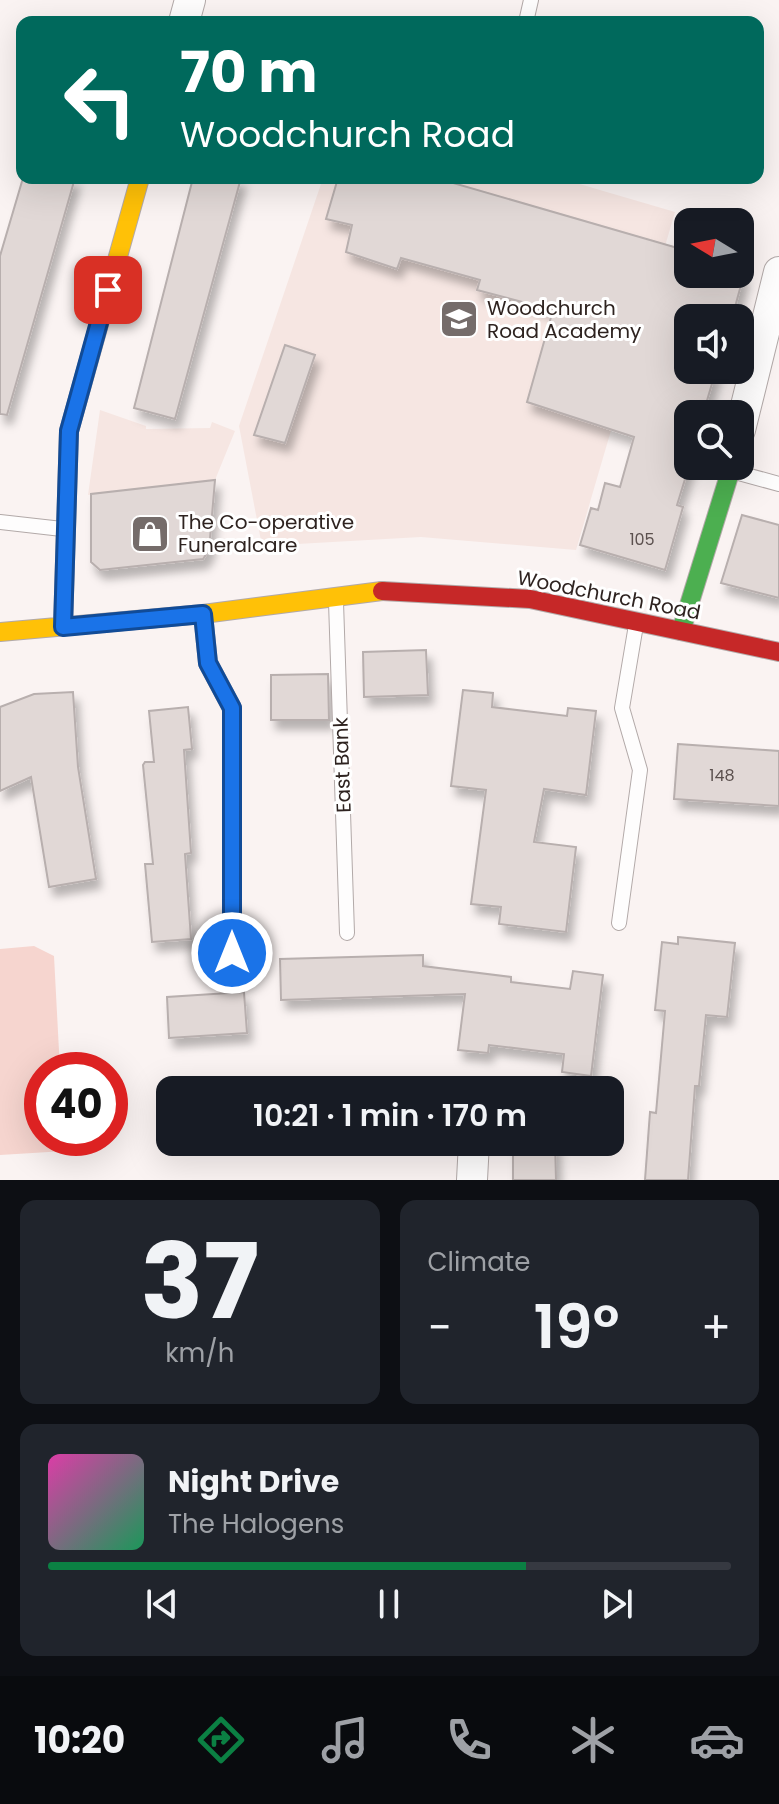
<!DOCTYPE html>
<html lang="en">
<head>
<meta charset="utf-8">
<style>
	body { margin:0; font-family:Poppins,sans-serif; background:#20242c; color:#f1f3f6; height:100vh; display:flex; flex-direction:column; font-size:30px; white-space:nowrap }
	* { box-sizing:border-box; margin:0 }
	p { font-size:26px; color:#9ea1a6 }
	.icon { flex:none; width:44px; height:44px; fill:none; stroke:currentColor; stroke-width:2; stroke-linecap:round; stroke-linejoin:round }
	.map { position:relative; height:1180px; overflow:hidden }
	.drawer { display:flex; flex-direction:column; gap:20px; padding:20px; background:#0d0f14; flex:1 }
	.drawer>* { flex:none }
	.hud { position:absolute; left:16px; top:16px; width:748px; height:168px; border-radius:16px; box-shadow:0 8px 32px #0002; background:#00695c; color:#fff; overflow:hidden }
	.needle { width:52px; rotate:280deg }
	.buttons { position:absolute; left:674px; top:208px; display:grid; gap:16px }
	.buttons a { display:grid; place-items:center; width:80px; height:80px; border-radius:16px; background:#171b24; box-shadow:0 8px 32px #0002; font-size:40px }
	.speed { position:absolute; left:24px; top:1052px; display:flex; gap:16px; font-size:40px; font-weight:700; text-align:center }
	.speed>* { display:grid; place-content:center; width:104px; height:104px; border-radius:50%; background:#171b24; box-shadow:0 8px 32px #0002; line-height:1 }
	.speed .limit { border:12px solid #d22; background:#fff; color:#111 }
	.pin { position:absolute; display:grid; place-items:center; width:68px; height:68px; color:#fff; margin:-34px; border-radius:16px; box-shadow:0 4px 12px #0006 }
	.me { position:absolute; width:88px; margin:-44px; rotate:0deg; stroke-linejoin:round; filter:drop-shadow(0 0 6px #0008) }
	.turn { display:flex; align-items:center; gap:28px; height:168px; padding:0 32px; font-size:36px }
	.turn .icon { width:104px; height:104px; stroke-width:2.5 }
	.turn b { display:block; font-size:56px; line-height:68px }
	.big { font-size:60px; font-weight:600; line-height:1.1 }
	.drawer .tile { flex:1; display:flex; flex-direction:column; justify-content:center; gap:12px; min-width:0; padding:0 28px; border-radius:16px; background:#20242c }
	.drawer .dial { align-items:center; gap:0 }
	.dial b { font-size:104px; line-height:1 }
	.song { display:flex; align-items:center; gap:24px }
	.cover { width:96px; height:96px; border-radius:12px; background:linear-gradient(135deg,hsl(320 70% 55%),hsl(150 70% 35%)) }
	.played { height:8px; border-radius:4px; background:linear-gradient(90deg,#0b8043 70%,#363941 70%) }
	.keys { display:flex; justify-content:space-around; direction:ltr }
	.heat { display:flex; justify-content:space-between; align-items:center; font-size:44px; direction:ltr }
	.drawer .tiles { flex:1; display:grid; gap:20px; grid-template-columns:1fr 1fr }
	.tile:last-child { grid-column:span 2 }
	.trip { position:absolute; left:156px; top:1076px; width:468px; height:80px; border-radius:16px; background:#171b24; box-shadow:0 8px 32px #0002; font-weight:600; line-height:80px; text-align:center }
	.menu { display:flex; height:128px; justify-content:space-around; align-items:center; background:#090b0e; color:#9ea1a6 }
	.menu .icon { width:56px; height:56px }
	.menu .active { color:#0b8043 }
	.menu b { font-size:36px; color:#f1f3f6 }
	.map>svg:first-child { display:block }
</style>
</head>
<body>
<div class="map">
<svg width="779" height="1180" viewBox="0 0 779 1180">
	<defs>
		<filter id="shadow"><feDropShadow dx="5" dy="9" stdDeviation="4" flood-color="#0004"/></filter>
	</defs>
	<rect width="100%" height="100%" fill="#faf3f2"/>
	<!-- built -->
	<path fill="#f6e6e2" d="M323,178H559L675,212L576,550L421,537L262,546L239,426Z
		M100,410L146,426V429L210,428L212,422L235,431L215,480L88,495Z"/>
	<!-- pitch -->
	<path fill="#f6d5cf" d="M34,946L54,956L60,1070H42V1138H64L65,1151L0,1155V949Z"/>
	<!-- building -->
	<path fill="#e1d8d6" stroke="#b8afae" stroke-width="2" filter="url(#shadow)" d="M23,178H75L7,415L0,414V256Z
		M193,178H241L175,419L134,408Z
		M338,178H436L688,251V274H744L732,318H688V370H716L703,414H688L689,466L677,505L683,507L665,570L580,545L591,508L598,510L605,483L620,487L634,437L527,402L553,310L477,290L480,280L401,258L397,269L346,252L352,225L326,219Z
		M285,345L315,355L285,443L254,435Z
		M215,480L209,550L203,559L100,570L91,562V494Z
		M742,515L779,525V598L721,583Z
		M426,650L428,695L364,697L363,652Z
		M328,674L329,720H271V675Z
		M463,690L493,693L492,707L567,716L568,708L596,711L586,795L544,789L534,842L576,847L566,932L499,924L501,907L471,904L486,790L451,786Z
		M73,692L78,767L96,879L49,887L31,777L0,791V707L34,694Z
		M188,707L192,749L184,750L191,853L185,854L191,939L152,942L145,864H153L143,765L145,762H154L149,711Z
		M678,744L779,751V806L674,799Z
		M678,937L735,943L727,1017L706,1015L699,1086H695L688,1180H645L650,1112L656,1113L665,1011L655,1010L662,942L678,944Z
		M423,955V966L511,977V982L570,989L573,971L603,975L591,1076L562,1072L564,1054L489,1045L488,1053L458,1050L465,994L281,1000L280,959Z
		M244,992L247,1033L169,1038L167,997Z
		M513,1142H555L556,1180H513Z"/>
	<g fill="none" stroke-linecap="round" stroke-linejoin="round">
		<defs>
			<path id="lane" d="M526,22L531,0
				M735,472L779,484
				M0,522L62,529
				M336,602L347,933
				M619,923L640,770L622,708L636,625"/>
			<path id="street" d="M184,22L190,0
				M740,430L779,272
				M472,1180L474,1142"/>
			<path id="fast" d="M681,631L732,466"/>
			<path id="slow" d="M63,627L69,431L140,178
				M0,632L203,614L382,591"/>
			<path id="jam" d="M382,591L530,599L779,652
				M203,614L208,663L232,708V953"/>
		</defs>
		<!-- lane casing -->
		<use href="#lane" stroke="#b2a9a8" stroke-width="16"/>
		<!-- street casing -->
		<use href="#street" stroke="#b2a9a8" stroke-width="32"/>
		<!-- fast casing -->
		<use href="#fast" stroke="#b2a9a8" stroke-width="20"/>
		<!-- slow casing -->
		<use href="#slow" stroke="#b2a9a8" stroke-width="20"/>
		<!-- jam casing -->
		<use href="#jam" stroke="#b2a9a8" stroke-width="20"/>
		<!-- lane -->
		<use href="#lane" stroke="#fefdfd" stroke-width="14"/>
		<!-- street -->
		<use href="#street" stroke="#fefdfd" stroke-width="30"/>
		<!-- fast -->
		<use href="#fast" stroke="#4caf50" stroke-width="18"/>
		<!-- slow -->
		<use href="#slow" stroke="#ffc107" stroke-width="18"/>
		<!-- jam -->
		<use href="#jam" stroke="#c62828" stroke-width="18"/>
	</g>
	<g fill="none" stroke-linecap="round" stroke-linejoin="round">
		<defs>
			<path id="route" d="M108,290L69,431L63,627L203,614L208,663L232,708V953"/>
		</defs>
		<!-- route casing -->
		<use href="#route" stroke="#114b97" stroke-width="20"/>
		<!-- route -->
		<use href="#route" stroke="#1a73e8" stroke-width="14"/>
	</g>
	<!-- icons -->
	<defs>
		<symbol id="school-square" viewBox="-11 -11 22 22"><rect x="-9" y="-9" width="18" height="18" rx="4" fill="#756c6a" stroke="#fff"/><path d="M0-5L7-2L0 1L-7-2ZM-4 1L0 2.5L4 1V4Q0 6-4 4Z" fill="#fff"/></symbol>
		<symbol id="shop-square" viewBox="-11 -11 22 22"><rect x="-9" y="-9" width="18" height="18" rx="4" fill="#756c6a" stroke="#fff"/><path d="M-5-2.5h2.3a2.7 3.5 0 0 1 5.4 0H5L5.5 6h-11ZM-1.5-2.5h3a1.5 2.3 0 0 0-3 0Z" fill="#fff"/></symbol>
	</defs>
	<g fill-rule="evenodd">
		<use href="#school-square" x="437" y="297" width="44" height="44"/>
		<use href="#shop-square" x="128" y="512" width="44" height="44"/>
	</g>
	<g text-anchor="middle" stroke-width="6" stroke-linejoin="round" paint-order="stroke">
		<!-- number labels -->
		<g font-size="16" fill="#5b504e">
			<text x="642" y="545">105</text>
			<text x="722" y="781">148</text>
		</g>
		<!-- poi labels -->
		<g font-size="20" fill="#2e2320" stroke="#fff" text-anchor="start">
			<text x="487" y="315">Woodchurch<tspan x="487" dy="23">Road Academy</tspan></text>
			<text x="178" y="529">The Co-operative<tspan x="178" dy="23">Funeralcare</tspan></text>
		</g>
		<!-- street labels -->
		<g font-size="20" fill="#2e2320" stroke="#fff">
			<text transform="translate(609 595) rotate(11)" y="7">Woodchurch Road</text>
			<text transform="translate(342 765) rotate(-92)" y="7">East Bank</text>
		</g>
	</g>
</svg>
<div class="buttons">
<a><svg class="needle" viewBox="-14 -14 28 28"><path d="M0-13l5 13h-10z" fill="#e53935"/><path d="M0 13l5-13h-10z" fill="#9ea1a6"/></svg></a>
<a><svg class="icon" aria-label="sound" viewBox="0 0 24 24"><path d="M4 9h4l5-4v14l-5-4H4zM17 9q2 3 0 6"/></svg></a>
<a><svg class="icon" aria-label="search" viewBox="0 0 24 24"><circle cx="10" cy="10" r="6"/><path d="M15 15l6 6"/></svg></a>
</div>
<div class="speed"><div class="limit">40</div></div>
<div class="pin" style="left:108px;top:290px;background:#d93025"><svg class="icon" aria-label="arrive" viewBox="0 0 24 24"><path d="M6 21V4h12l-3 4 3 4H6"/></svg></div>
<svg class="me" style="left:232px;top:953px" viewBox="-20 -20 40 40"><circle r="17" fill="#1a73e8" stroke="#fff" stroke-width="3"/><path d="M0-11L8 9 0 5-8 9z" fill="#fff"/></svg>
<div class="trip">10:21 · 1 min · 170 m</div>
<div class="hud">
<div class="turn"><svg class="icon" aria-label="left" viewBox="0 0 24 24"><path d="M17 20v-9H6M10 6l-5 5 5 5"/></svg><div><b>70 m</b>Woodchurch Road</div></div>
</div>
</div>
<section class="drawer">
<div class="tiles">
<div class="tile dial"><b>37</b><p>km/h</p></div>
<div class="tile"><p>Climate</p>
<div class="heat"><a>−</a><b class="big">19°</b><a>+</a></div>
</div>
<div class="tile">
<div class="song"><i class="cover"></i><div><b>Night Drive</b><p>The Halogens</p></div></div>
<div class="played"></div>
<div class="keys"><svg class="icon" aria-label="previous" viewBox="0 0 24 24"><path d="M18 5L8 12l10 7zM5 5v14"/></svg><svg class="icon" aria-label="pause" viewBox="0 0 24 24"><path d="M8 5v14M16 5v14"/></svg><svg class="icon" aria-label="next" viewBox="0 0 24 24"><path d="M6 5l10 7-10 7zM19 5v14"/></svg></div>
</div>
</div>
</section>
<nav class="menu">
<b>10:20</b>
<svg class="icon active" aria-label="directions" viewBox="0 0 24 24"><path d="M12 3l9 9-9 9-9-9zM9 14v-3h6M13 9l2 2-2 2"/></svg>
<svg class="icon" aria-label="music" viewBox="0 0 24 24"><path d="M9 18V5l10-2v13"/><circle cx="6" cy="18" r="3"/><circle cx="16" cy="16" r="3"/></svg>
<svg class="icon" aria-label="phone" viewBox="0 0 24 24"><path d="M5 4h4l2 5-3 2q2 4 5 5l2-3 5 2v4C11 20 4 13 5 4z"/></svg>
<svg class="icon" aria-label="climate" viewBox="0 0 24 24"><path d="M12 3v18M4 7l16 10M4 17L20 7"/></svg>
<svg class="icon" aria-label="car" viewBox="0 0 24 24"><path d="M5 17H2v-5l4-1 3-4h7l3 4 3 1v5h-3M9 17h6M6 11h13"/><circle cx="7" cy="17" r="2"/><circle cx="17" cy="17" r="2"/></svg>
</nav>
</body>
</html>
